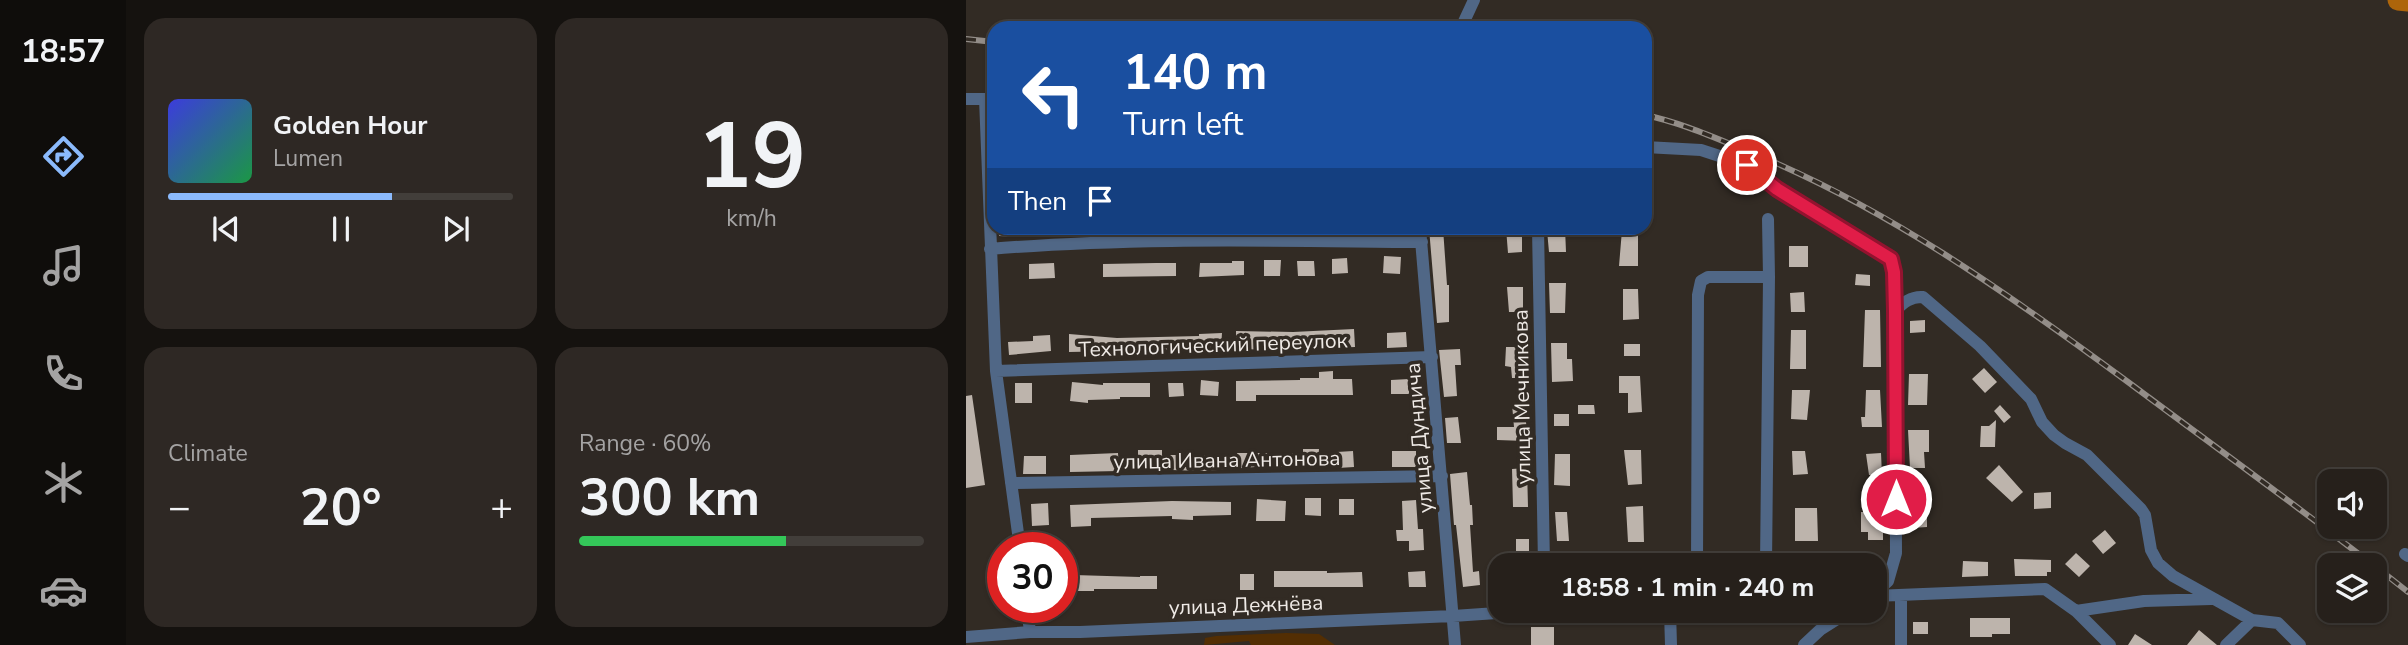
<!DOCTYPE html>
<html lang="en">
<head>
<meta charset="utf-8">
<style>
	body { margin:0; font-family:"Nunito Sans",sans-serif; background:#2e2824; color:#f1f3f6; height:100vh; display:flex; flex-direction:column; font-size:26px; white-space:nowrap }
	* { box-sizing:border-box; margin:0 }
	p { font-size:23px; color:#a4a3a3 }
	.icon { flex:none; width:38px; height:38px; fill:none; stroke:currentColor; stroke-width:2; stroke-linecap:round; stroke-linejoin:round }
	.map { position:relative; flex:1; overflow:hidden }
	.drawer { display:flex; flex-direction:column; gap:18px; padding:18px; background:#15120f; width:840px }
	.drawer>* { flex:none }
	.hud { position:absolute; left:21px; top:21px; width:665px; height:214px; border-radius:21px; box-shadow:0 2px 5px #0004,0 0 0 2px #423e3a; background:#1a4fa0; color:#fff; overflow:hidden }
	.tools { position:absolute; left:1351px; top:469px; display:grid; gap:14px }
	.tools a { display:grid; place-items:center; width:70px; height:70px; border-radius:14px; background:#26201b; box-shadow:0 2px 5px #0004,0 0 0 2px #423e3a; font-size:35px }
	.speed { position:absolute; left:21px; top:532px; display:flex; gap:14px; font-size:35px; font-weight:700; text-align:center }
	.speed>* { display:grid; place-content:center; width:91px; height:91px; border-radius:50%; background:#26201b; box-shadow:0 2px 5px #0004,0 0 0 2px #423e3a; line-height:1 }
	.speed .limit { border:10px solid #d22; background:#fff; color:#111 }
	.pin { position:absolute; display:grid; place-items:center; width:60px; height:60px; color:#fff; margin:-30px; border:4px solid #fff; border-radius:50%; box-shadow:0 2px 7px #0007 }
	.me { position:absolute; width:77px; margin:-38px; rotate:0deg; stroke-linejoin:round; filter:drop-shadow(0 0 5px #0008) }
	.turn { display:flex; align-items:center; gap:24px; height:147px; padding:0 21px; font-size:32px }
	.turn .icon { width:91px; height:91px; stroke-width:2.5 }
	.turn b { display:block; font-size:49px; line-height:60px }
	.then { display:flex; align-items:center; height:66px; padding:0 21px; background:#0003; gap:14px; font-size:26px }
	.big { font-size:52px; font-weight:700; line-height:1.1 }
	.drawer .tile { flex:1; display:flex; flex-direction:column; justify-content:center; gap:10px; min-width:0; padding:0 24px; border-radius:21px; background:#2e2824 }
	.drawer .dial { align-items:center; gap:0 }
	.dial b { font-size:91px; line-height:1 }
	.song { display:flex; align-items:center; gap:21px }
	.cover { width:84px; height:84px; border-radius:10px; background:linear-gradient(135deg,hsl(240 70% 55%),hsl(140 70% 35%)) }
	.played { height:7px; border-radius:4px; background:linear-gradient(90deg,#8bbafc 65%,#423e3a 65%) }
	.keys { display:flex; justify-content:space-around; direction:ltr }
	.heat { display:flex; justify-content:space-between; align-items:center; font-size:38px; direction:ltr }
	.charge { height:10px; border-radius:5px; background:linear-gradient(90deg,#34c759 60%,#423e3a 0) }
	.drawer .tiles { flex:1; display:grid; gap:18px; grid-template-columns:repeat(2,1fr) }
	.trip { position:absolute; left:522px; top:553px; width:399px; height:70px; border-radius:21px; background:#26201b; box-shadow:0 2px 5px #0004,0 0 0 2px #423e3a; font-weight:700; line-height:70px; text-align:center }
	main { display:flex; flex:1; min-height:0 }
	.tab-bar { display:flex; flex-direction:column; width:126px; justify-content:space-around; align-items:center; background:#0f0d0b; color:#a4a3a3 }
	.tab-bar .icon { width:49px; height:49px }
	.tab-bar .active { color:#8bbafc }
	.tab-bar b { font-size:32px; color:#f1f3f6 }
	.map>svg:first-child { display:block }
</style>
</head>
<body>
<main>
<nav class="tab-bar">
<b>18:57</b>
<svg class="icon active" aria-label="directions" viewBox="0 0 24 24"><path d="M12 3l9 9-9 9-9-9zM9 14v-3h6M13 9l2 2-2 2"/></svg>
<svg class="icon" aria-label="music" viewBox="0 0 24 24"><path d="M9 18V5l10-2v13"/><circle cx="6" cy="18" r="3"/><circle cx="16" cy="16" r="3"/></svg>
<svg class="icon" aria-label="phone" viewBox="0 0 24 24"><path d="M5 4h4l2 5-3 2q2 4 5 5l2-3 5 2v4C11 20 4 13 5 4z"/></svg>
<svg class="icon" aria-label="climate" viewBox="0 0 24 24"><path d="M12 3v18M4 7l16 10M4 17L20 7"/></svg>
<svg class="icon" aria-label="car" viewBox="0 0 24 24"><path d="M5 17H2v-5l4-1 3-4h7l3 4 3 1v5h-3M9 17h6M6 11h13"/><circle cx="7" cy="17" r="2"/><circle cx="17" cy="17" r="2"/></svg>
</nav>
<section class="drawer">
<div class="tiles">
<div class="tile">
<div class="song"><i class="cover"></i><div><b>Golden Hour</b><p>Lumen</p></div></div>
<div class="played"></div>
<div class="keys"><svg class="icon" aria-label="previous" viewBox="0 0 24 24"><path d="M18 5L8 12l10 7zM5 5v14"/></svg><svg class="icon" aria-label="pause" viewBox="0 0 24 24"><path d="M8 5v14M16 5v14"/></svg><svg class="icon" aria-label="next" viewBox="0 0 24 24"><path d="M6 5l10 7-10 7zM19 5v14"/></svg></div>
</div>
<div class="tile dial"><b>19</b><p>km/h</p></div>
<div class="tile"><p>Climate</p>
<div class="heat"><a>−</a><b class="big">20°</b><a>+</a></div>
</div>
<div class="tile"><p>Range · 60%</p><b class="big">300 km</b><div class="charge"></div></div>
</div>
</section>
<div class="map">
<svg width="1442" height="645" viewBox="0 0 1442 645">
	<rect width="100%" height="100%" fill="#322b24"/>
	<!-- green -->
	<path fill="#532e03" d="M320,633L353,634L369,645H285L283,641L238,645L239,638L250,636Z"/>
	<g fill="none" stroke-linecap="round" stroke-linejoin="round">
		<!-- river -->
		<path stroke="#ad650b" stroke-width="21" d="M1432,0L1442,1"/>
	</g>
	<!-- building -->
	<path fill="#bdb4ac" d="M33,228H53V237L33,236Z
		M463,228H477L481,285H483V322L471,323Z
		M540,228H556V252L542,253Z
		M599,228L600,252H583L581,230Z
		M656,230H672V266H653Z
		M823,246H842V267H823Z
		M418,256L435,257L434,274L417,273Z
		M381,258L382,273L366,274V259Z
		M298,260H315L314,276H298Z
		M266,261H278V275L233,277L234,263H266Z
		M331,261H348L349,276H332Z
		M88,263L89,278L63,279V264Z
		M190,263H210V276L137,277V264Z
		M890,274L904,275V286L889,285Z
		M583,283H600L599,313H584Z
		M541,287H557V312H543Z
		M657,289H672L673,319L657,320Z
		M838,292L839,312H825L824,293Z
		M899,310H914L915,367H897Z
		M959,320V332L944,333V321Z
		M388,329L389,347L318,350L270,349V331L327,332Z
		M825,330H840V369H824Z
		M440,332L441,347L421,348V333Z
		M256,333L255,348L252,349L103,352V334L151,338L233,336V334Z
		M84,335L85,351L43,355L42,342L67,341V336Z
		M585,343H601V359H606L607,381L586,382Z
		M658,344H674V356H658Z
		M540,347H559V378H546L545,367L539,366Z
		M494,349L495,365H489L491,396L478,397L473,350Z
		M1018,368L1031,382L1019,393L1006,379Z
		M367,371V379H386L387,395H290V401H270V381L334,380V378H353V372Z
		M943,374H962L961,405H942Z
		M653,376H674L676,412L662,413V393H653Z
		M443,379V394H425V380Z
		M235,380L253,382L252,396L234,395Z
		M106,382L137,385V383H184V397H154V399L122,400V403L104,401Z
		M49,383H66V403H49Z
		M202,383H217L218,396L203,397Z
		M826,390H844L841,420L825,419Z
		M900,390H914L916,427H896L895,417H899Z
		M6,395L19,485L0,488V396Z
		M558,403L562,441L531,440V427H548L546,404Z
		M612,405H628L629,414H612Z
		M1034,405L1045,417L1038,423L1028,411Z
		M588,414H603V426H588Z
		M492,417L495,443H481L479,418Z
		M1030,420L1029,447H1014L1015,426H1023Z
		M942,430H963V452H958L959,468H944Z
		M337,449H353L352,467H289L239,471L172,469V450H196V455H271V453H337Z
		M658,450H675L676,484L662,485Z
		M387,451L388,467L372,468L371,452Z
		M426,451H450V467H426Z
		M826,451H839L842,474L827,475Z
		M152,453L153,471L104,472V455Z
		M915,453L916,475H903L900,454Z
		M589,454H604V486L588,485Z
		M58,456H80V474H57Z
		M1033,465L1057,492L1046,502L1020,478Z
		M561,468L562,507H547L546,469Z
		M501,472L504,505H506L507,525H504L507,572L513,571L514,585L497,587L490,525H488L484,474Z
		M1085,492V508L1068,509V493Z
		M945,493L961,495V527L946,528Z
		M339,498H355V516L339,515Z
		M291,499L320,501L319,521H290Z
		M373,499H388V515H373Z
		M450,500L452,529H457L458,550L443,551V541H431L430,530H437L436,501Z
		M206,501L265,502V515L227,516V520L206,519V516L125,518V526L105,527L104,505Z
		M82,503L83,525L66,526L65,504Z
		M677,506L678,542H662L660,507Z
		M829,508H851L852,541H829Z
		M589,512H601L603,541H591Z
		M895,512H914V522H917V540H902V532H895Z
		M1139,530L1150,543L1137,554L1126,541Z
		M550,539H563V554H550Z
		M1110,553L1124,566L1113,577L1099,564Z
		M1048,559L1085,560V572H1081V576H1049Z
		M997,561L1022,562V576L996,577Z
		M308,571H361V573L396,572L397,587H308Z
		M459,571L460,587H443L442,572Z
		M274,574H288V590H274Z
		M108,575L174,577V576H191V589H128V591H107Z
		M1004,618H1044V634H1026V637H1004Z
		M947,622H962V634H947Z
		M565,627H588V645H565Z
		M1233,630L1251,645H1221Z
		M1169,634L1186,645H1162Z"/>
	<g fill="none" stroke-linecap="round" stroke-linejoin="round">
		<!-- minor -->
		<path stroke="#506786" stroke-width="12" d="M495,28L508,0
			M0,99H28
			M19,99L30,371L54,548
			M679,147L735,150L781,165L811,189L925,259L928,272L929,311L930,553L922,581L908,594
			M802,219L803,277
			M454,228L489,645
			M572,228L578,565
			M24,249C167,237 312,241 456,242
			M929,311C937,303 945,296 957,297L1014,346L1065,399L1076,422L1088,435L1099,443L1121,455L1175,509L1179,515L1185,550L1192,563L1207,576L1286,620L1312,623L1334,645
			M30,371L466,357
			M45,483L476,476
			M1439,554L1442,556
			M731,565L732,295L735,281L742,277H803L800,565
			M908,596L1079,589L1110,611L1144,645
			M61,607L64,632
			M704,611L705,645
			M834,611H844
			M1110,611L1178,601L1245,599
			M0,637L64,632H114L487,616L561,611
			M838,645L854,630L884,611
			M935,645V596
			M1260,645L1286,620"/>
		<defs>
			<path id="rail" d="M0,39L28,42
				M679,115C713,122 747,137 779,150C919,206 1041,293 1162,382C1244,443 1327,503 1407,565
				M1409,566L1442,592"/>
		</defs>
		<!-- rail casing -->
		<use href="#rail" stroke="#938d88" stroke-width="6"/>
		<!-- rail -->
		<use href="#rail" stroke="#322b24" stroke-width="3.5" stroke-dasharray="10" stroke-linecap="butt"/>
	</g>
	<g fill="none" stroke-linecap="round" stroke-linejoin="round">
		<defs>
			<path id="route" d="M781,165L811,189L925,259L928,272L929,311L930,499"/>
		</defs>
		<!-- route casing -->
		<use href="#route" stroke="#92132f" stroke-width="18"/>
		<!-- route -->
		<use href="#route" stroke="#e11d48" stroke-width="12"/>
	</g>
	<g text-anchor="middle" stroke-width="7" stroke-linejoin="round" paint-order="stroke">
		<!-- street labels -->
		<g font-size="21" fill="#efeae6" stroke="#322b24">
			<text transform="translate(247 345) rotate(-2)" y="7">Технологический переулок</text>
			<text transform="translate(556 397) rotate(-91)" y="7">улица Мечникова</text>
			<text transform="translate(453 438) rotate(-95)" y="7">улица Дундича</text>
			<text transform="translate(261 460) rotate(-1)" y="7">улица Ивана Антонова</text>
			<text transform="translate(280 605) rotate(-2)" y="7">улица Дежнёва</text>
		</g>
	</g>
</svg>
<div class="tools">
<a><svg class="icon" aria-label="sound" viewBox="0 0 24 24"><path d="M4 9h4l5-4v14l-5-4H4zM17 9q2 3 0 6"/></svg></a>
<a><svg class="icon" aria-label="layers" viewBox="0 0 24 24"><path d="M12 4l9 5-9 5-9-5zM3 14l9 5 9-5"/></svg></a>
</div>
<div class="speed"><div class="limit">30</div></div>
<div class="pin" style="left:781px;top:165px;background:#d93025"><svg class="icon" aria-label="arrive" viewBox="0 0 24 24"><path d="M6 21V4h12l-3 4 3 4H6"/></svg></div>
<svg class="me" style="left:930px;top:499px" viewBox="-20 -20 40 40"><circle r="17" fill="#e11d48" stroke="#fff" stroke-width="3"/><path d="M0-11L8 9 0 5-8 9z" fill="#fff"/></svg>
<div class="trip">18:58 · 1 min · 240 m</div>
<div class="hud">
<div class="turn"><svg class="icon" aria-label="left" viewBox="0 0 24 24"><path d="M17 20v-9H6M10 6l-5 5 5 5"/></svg><div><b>140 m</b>Turn left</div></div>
<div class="then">Then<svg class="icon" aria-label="arrive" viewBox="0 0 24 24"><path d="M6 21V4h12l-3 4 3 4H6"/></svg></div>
</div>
</div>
</main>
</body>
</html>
